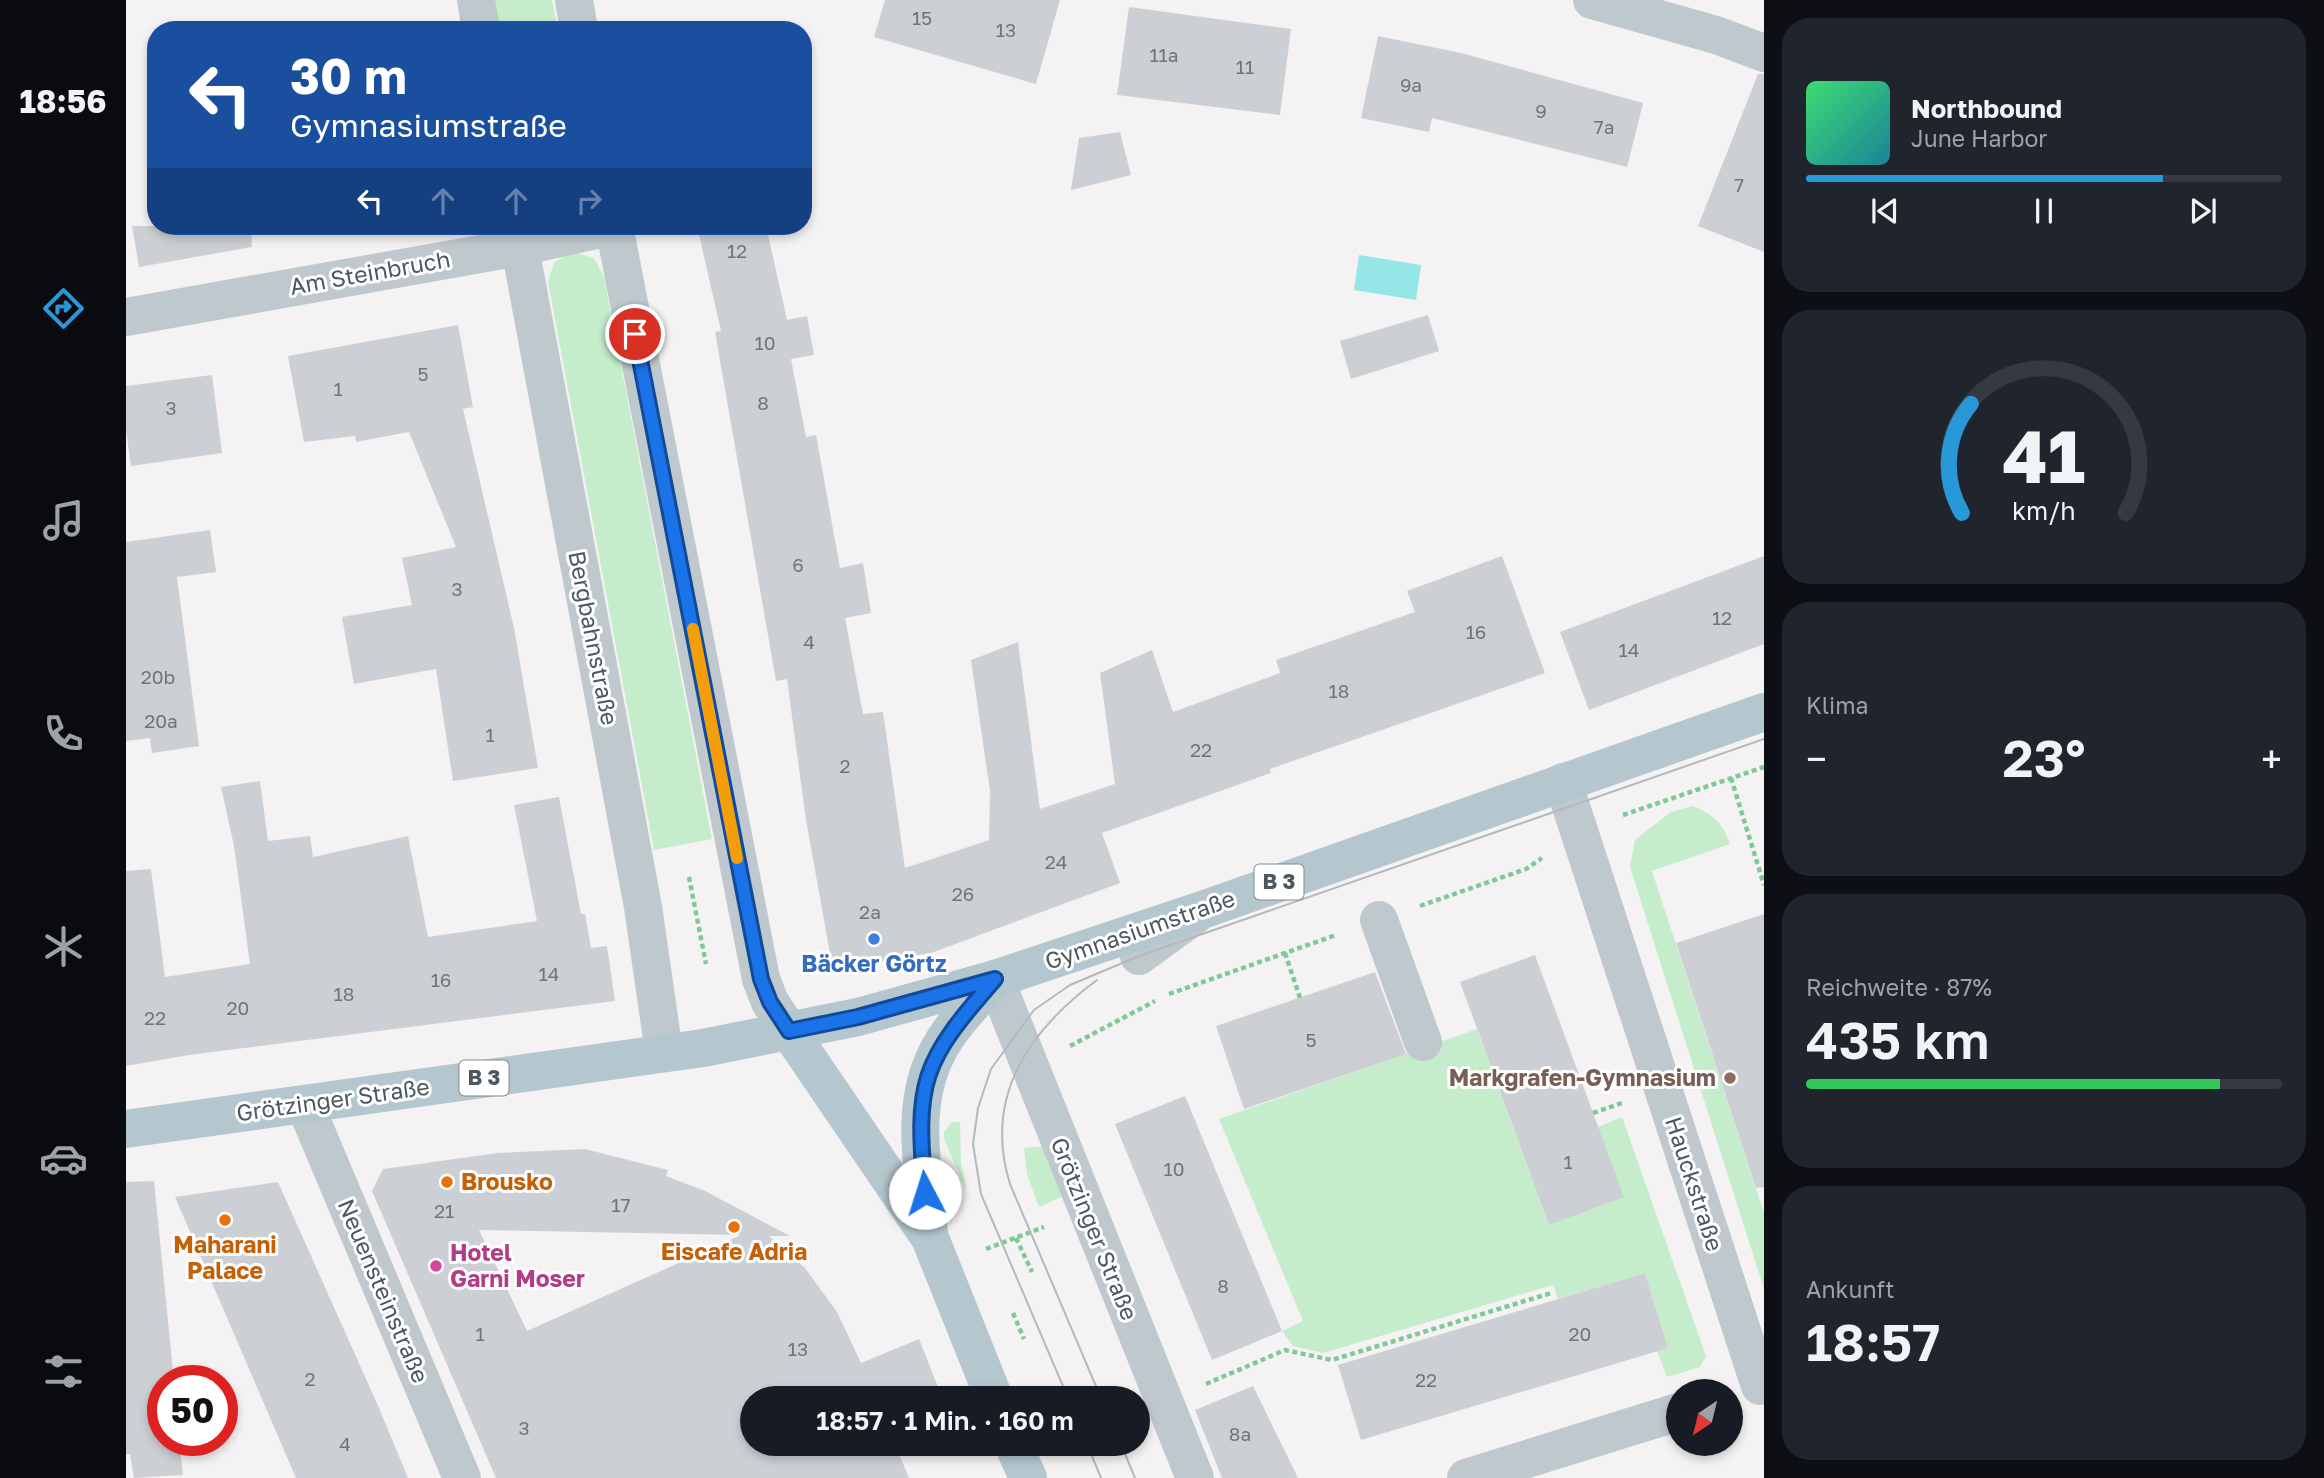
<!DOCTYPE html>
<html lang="de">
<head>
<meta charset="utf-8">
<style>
	body { margin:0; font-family:"Golos Text",sans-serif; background:#20242c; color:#f1f3f6; height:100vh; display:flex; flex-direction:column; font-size:26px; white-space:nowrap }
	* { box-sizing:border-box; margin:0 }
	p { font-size:23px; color:#9ea1a6 }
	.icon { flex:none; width:38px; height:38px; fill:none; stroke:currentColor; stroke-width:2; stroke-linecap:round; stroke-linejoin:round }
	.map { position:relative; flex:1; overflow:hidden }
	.details { display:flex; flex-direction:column; gap:18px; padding:18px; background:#0d0f14; width:560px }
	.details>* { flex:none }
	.hud { position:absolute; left:21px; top:21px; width:665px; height:214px; border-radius:28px; box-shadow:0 4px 10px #0003; background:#1a4fa0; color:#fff; overflow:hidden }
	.needle { width:46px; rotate:215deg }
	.tools { position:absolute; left:1540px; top:1379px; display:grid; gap:14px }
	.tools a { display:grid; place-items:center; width:77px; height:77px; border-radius:50%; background:#171b24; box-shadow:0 4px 10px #0003; font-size:35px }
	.speed { position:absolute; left:21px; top:1365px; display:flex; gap:14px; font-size:35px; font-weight:700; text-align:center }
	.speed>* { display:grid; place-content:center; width:91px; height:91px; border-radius:50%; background:#171b24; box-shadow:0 4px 10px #0003; line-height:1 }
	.speed .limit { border:10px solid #d22; background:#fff; color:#111 }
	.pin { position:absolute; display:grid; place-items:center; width:60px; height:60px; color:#fff; margin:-30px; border:4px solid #fff; border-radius:50%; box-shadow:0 2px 7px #0007 }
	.me { position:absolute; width:77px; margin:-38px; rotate:355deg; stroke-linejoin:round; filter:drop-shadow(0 0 5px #0008) }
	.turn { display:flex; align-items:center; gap:24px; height:147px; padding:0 28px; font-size:32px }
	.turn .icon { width:91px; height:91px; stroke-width:2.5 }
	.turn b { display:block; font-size:49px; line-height:60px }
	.lanes { display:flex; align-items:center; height:66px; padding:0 28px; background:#0003; justify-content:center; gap:35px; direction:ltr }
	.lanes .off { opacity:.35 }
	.big { font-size:52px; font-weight:600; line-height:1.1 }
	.details .widget { flex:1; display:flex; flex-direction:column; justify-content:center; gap:10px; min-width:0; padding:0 24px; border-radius:28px; background:#20242c }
	.details .dial { align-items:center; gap:0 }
	.dial svg { height:182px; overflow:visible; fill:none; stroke:#363941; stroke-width:7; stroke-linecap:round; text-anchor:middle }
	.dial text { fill:#f1f3f6; stroke:none }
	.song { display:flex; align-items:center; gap:21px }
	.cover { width:84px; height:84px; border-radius:10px; background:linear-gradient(135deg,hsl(140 70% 55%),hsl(190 70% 35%)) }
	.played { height:7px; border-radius:4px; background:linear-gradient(90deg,#2898d8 75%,#363941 75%) }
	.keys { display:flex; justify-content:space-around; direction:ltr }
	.heat { display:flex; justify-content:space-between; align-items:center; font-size:38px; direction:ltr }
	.charge { height:10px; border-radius:5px; background:linear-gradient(90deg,#34c759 87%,#363941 0) }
	.trip { position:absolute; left:614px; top:1386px; width:410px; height:70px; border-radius:35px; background:#171b24; box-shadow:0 4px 10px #0003; font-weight:600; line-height:70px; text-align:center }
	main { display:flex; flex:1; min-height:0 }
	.dock { display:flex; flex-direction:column; width:126px; justify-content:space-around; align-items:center; background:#090b0e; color:#9ea1a6 }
	.dock .icon { width:49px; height:49px }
	.dock .selected { color:#2898d8 }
	.dock b { font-size:32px; color:#f1f3f6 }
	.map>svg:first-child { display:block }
</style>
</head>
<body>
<main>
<nav class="dock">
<b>18:56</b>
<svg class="icon selected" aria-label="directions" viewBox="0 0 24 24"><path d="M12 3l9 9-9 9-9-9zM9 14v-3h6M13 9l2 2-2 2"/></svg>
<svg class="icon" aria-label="music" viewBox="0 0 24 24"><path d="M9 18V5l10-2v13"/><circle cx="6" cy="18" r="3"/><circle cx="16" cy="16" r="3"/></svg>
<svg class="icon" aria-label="phone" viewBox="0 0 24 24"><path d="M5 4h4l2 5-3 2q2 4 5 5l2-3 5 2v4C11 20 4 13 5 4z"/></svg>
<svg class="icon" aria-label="climate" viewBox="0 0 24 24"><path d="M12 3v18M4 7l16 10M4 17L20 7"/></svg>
<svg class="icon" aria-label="car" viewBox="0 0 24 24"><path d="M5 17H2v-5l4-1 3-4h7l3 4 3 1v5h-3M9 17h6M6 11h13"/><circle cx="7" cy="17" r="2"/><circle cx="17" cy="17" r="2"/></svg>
<svg class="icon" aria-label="filters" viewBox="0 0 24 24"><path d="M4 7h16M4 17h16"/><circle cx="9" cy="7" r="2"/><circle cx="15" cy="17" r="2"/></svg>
</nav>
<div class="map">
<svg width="1638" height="1478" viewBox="0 0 1638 1478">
	<rect width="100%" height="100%" fill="#f4f2f3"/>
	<!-- green -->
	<path fill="#c5edcc" d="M369,0H426L432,30H374Z
		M447,252L468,258L478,277L586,839L528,850L422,282L428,262Z
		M1567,806C1588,815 1596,822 1604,844L1526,871L1638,1213V1289L1504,867L1509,840L1545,812Z
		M1351,1029L1423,1225L1472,1127L1496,1117L1580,1356L1574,1367L1541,1377L1531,1351L1542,1348L1519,1273L1432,1299L1427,1285L1197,1353L1167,1346L1156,1331L1177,1321L1093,1119Z
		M826,1122H834L835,1163L841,1192L818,1139V1132Z
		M920,1146L942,1194L913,1207L901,1174L898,1148Z"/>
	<!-- water -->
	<path fill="#95e6e7" d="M1233,255L1295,265L1290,300L1228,290Z"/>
	<!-- building -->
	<path fill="#ccd0d4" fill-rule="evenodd" d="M759,0H934L910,84L748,37Z
		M1003,7L1165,29L1154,115L991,95Z
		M1252,36L1335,53L1517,103L1501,167L1306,118L1303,132L1235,118Z
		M1632,74H1638V252L1572,226Z
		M994,132L1005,175L945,190L953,138Z
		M6,226H125L126,247L13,267Z
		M571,226H640L661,320L681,316L688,355L665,359L680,437L690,435L714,568L737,563L745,613L719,618L737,714L757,712L779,868L863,840L864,791L845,660L892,642L914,809L989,784L974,673L1026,650L1047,712L1154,673L1150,660L1289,612L1281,591L1376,556L1419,673L1144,769L1145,773L976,833L994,883L805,953L707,970L680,820L661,679L650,681L589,332L595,331Z
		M1302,315L1313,351L1225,379L1214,341Z
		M332,325L347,407L337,409L388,628L412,768L327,781L310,669L228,684L216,617L286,605L276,558L330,547L283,432L230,442L229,436L178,442L162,356Z
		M86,375L96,453L5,466L0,430V386Z
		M84,530L90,572L51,577L73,746L26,753L24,738L0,741V542Z
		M1638,556V644L1463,710L1434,632Z
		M134,781L142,841L184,836L187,857L282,836L302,937L411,921L388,805L433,797L455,914H459L465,948L481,946L489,1001L63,1055L0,1066V871L25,869L39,977L124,964L108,846L95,787Z
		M1638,914V1187L1630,1188L1550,943Z
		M1409,955L1498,1197L1423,1225L1334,982Z
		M1249,972L1280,1054L1118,1109L1090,1026Z
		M1059,1096L1156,1331L1086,1360L989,1124Z
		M459,1149L542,1170L540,1176L579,1191L664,1236H643L679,1268L711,1312L735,1363L793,1339L814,1392L799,1398H626V1444H769L783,1478H370L246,1191L257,1169L372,1153ZM353,1230L615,1235L401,1331Z
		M28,1181L48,1381H37V1440H53L57,1475L8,1478L4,1454H0V1182Z
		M152,1182L253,1408L282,1478H170L49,1197Z
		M1519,1273L1542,1348L1235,1440L1212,1365Z
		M1127,1386L1172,1478H1096L1069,1410Z"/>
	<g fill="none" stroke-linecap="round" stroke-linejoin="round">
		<!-- path -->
		<path stroke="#7fc996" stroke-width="4.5" stroke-dasharray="5 3.5" stroke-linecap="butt" d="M1605,778L1638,885
			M1497,815L1638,767
			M563,877L580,964
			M1294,906L1400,869L1416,858
			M1159,953L1174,998
			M1043,994L1210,935
			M944,1046L1029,1001
			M1467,1113L1496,1103
			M890,1238L906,1272
			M860,1249L918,1227
			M887,1313L898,1339
			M1080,1384L1159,1350L1206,1360L1425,1293"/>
		<!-- minor -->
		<path stroke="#bfc9cd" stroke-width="38" d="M350,0L355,30
			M448,0L453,30
			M1466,0L1590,35L1638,53
			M390,226L517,907L538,1052
			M488,226L635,979L644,1002L663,1031
			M0,317L394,247L488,226
			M1437,782L1634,1386
			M1253,920L1297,1042
			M1013,956L1068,916
			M869,979L1069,1478
			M179,1105L336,1478
			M1340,1478L1552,1412"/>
		<!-- major -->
		<path stroke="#b4c6ce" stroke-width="38" d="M663,1031L804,1238L868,1398
			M0,1129L577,1048L732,1017L869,979L1079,909L1638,712
			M803,1233C798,1173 782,1107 812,1051C826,1024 849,1002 869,979
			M887,1444L902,1478"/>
		<!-- tram -->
		<path stroke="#b5b9bc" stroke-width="2" d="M971,980C902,1031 857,1097 884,1184L975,1398
			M942,1398L855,1194L847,1144L852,1108L865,1069L908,1010L944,985L1013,956L1638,739
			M961,1444L975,1478
			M995,1444L1009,1478"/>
	</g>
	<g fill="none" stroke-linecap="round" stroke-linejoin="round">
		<defs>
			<path id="route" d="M509,334L635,979L644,1002L663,1031L732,1017L869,979C795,1063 789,1081 799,1193"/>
		</defs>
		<!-- route casing -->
		<use href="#route" stroke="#114b97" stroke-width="18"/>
		<!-- route -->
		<use href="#route" stroke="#1a73e8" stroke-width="12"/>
		<!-- slow -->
		<path stroke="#f59e0b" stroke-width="12" d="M567,629L611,858"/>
	</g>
	<!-- markers -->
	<circle fill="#3f7fe0" stroke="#fff" stroke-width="2.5" cx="748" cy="939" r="7"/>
	<circle fill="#8d6e63" stroke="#fff" stroke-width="2.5" cx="1604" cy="1078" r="7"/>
	<g fill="#e8710a" stroke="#fff" stroke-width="2.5">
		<circle cx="321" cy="1182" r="7"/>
		<circle cx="99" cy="1220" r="7"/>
		<circle cx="608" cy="1227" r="7"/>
	</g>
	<circle fill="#d1479c" stroke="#fff" stroke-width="2.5" cx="310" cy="1266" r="7"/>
	<g text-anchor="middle" stroke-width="6" stroke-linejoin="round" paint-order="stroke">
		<!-- number labels -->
		<g font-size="19" fill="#6b777c">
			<text x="796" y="25">15</text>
			<text x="880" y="37">13</text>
			<text x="1038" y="62">11a</text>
			<text x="1119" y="74">11</text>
			<text x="1285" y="92">9a</text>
			<text x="1415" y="118">9</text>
			<text x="1478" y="134">7a</text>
			<text x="1613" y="192">7</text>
			<text x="611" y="258">12</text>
			<text x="639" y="350">10</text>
			<text x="297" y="381">5</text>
			<text x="212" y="396">1</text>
			<text x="637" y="410">8</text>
			<text x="45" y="415">3</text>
			<text x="672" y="572">6</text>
			<text x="331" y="596">3</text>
			<text x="1596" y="625">12</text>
			<text x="1350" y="639">16</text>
			<text x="683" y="649">4</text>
			<text x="1503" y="657">14</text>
			<text x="32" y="684">20b</text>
			<text x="1213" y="698">18</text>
			<text x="35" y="728">20a</text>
			<text x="364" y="742">1</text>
			<text x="1075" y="757">22</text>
			<text x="719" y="773">2</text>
			<text x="930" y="869">24</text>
			<text x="837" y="901">26</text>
			<text x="744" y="919">2a</text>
			<text x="423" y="981">14</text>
			<text x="315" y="987">16</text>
			<text x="218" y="1001">18</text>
			<text x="112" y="1015">20</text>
			<text x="29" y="1025">22</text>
			<text x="1185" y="1047">5</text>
			<text x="1442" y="1169">1</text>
			<text x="1048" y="1176">10</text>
			<text x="495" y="1212">17</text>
			<text x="318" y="1218">21</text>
			<text x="1097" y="1293">8</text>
			<text x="354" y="1341">1</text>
			<text x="1454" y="1341">20</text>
			<text x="672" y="1356">13</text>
			<text x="184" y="1386">2</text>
			<text x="1300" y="1387">22</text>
			<text x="398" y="1435">3</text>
			<text x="1114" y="1441">8a</text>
			<text x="219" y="1451">4</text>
		</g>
		<!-- shield labels -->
		<g fill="#fff" stroke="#818b8e" stroke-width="2">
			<rect x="1128.5" y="864.5" width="49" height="35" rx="5"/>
			<rect x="333.5" y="1060.5" width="49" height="35" rx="5"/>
		</g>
		<g font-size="21" font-weight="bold" fill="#4b595e">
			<text x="1153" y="889">B 3</text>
			<text x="358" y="1085">B 3</text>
		</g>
		<!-- street labels -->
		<g font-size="23" fill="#4b595e" stroke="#fff">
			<text transform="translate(244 273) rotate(-10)" y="8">Am Steinbruch</text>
			<text transform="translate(467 638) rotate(79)" y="8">Bergbahnstraße</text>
			<text transform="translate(1014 930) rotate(-19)" y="8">Gymnasiumstraße</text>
			<text transform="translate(207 1100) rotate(-8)" y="8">Grötzinger Straße</text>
			<text transform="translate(1568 1184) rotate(72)" y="8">Hauckstraße</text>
			<text transform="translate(968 1229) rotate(68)" y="8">Grötzinger Straße</text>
			<text transform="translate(257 1291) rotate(67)" y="8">Neuensteinstraße</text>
		</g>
		<!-- shop labels -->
		<g font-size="23" font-weight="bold" fill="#366cbe" stroke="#fff">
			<text x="748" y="972">Bäcker Görtz</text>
		</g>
		<!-- education labels -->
		<g font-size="23" font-weight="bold" fill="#785e54" stroke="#fff" text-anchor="end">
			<text x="1590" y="1086">Markgrafen-Gymnasium</text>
		</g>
		<!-- food labels -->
		<g font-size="23" font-weight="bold" fill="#c56008" stroke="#fff">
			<text x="335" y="1190" text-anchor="start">Brousko</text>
			<text x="99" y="1253">Maharani<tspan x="99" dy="26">Palace</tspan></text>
			<text x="608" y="1260">Eiscafe Adria</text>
		</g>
		<!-- hotel labels -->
		<g font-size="23" font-weight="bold" fill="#b23c85" stroke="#fff" text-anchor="start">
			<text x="324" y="1261">Hotel<tspan x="324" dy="26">Garni Moser</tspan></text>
		</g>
	</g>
</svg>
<div class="tools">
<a><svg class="needle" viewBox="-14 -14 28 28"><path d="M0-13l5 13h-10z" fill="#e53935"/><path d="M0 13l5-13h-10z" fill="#9ea1a6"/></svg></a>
</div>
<div class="speed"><div class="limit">50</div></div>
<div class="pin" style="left:509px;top:334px;background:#d93025"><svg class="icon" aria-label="arrive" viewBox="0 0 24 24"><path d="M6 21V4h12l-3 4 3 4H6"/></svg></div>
<svg class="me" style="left:799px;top:1193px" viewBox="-20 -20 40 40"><circle r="19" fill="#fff"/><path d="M0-13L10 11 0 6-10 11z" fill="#1a73e8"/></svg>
<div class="trip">18:57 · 1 Min. · 160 m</div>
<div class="hud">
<div class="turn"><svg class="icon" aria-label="left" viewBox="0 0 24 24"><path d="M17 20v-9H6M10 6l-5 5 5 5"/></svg><div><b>30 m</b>Gymnasiumstraße</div></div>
<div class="lanes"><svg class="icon" aria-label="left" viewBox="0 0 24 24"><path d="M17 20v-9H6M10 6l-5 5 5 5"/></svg><svg class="icon off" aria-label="ahead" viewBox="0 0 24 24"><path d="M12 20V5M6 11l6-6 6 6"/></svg><svg class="icon off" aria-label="ahead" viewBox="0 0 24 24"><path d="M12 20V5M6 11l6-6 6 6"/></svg><svg class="icon off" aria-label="right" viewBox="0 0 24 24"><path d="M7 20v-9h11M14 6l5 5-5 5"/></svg></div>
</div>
</div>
<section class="details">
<div class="widget">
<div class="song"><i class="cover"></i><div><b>Northbound</b><p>June Harbor</p></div></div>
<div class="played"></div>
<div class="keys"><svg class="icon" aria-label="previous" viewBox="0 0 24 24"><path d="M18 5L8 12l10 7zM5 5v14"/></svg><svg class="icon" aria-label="pause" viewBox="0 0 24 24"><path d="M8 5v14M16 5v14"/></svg><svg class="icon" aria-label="next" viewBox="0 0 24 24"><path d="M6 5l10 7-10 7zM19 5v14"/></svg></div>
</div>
<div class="widget dial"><svg viewBox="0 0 100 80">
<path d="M14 69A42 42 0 1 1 86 69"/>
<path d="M14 69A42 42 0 0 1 18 21" stroke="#2898d8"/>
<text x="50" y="56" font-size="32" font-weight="700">41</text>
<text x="50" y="72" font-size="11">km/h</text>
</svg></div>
<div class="widget"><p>Klima</p>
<div class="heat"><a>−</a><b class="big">23°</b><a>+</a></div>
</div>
<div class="widget"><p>Reichweite · 87%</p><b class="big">435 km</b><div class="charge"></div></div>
<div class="widget"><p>Ankunft</p><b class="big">18:57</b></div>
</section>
</main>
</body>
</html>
